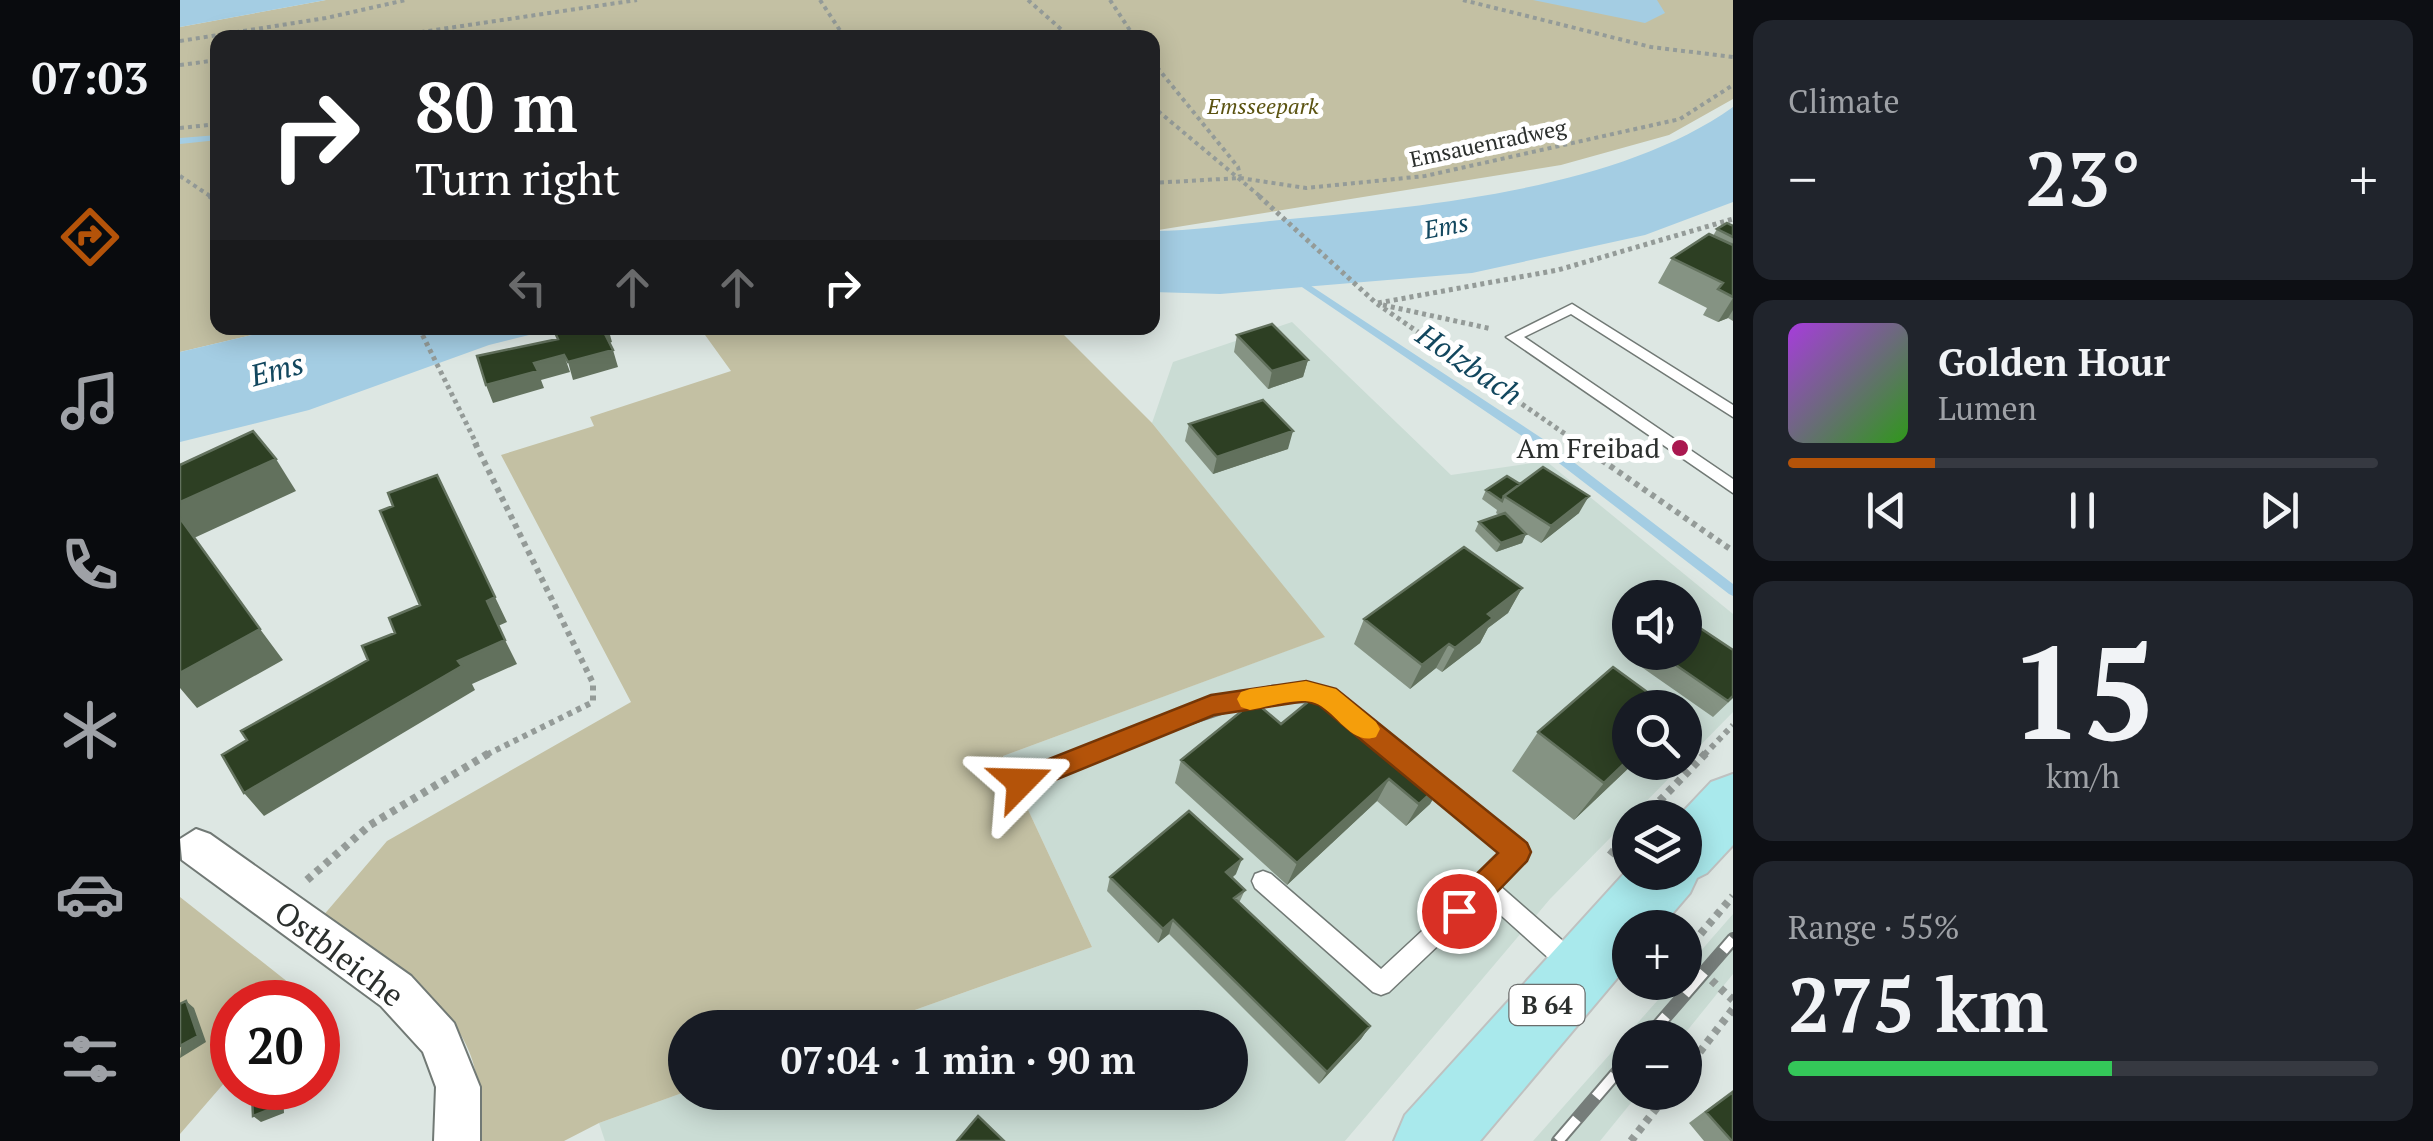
<!DOCTYPE html>
<html lang="en">
<head>
<meta charset="utf-8">
<style>
	body { margin:0; font-family:"PT Serif",serif; background:#20242c; color:#f1f3f6; height:100vh; display:flex; flex-direction:column; font-size:38px; white-space:nowrap }
	* { box-sizing:border-box; margin:0 }
	p { font-size:32px; color:#9ea1a6 }
	.icon { flex:none; width:55px; height:55px; fill:none; stroke:currentColor; stroke-width:2; stroke-linecap:round; stroke-linejoin:round }
	.map { position:relative; flex:1; overflow:hidden }
	.panel { display:flex; flex-direction:column; gap:20px; padding:20px; background:#0d0f14; width:700px }
	.panel>* { flex:none }
	.banner { position:absolute; left:30px; top:30px; width:950px; height:305px; border-radius:20px; box-shadow:0 5px 25px #0003; background:#202124; color:#fff; overflow:hidden }
	.buttons { position:absolute; left:1432px; top:580px; display:grid; gap:20px }
	.buttons a { display:grid; place-items:center; width:90px; height:90px; border-radius:50%; background:#171b24; box-shadow:0 5px 25px #0003; font-size:50px }
	.speed { position:absolute; left:30px; top:980px; display:flex; gap:20px; font-size:50px; font-weight:700; text-align:center }
	.speed>* { display:grid; place-content:center; width:130px; height:130px; border-radius:50%; background:#171b24; box-shadow:0 5px 25px #0003; line-height:1 }
	.speed .limit { border:15px solid #d22; background:#fff; color:#111 }
	.pin { position:absolute; display:grid; place-items:center; width:85px; height:85px; color:#fff; margin:-42px; border:5px solid #fff; border-radius:50%; box-shadow:0 2px 10px #0007 }
	.me { position:absolute; width:110px; margin:-55px; rotate:68deg; stroke-linejoin:round; filter:drop-shadow(0 0 8px #0008) }
	.turn { display:flex; align-items:center; gap:35px; height:210px; padding:0 40px; font-size:45px }
	.turn .icon { width:130px; height:130px; stroke-width:2.5 }
	.turn b { display:block; font-size:70px; line-height:85px }
	.lanes { display:flex; align-items:center; height:95px; padding:0 40px; background:#0003; justify-content:center; gap:50px; direction:ltr }
	.lanes .off { opacity:.35 }
	.big { font-size:75px; font-weight:600; line-height:1.1 }
	.panel .widget { flex:1; display:flex; flex-direction:column; justify-content:center; gap:15px; min-width:0; padding:0 35px; border-radius:20px; background:#20242c }
	.panel .dial { align-items:center; gap:0 }
	.dial b { font-size:130px; line-height:1 }
	.song { display:flex; align-items:center; gap:30px }
	.cover { width:120px; height:120px; border-radius:15px; background:linear-gradient(135deg,hsl(280 70% 55%),hsl(110 70% 35%)) }
	.played { height:10px; border-radius:5px; background:linear-gradient(90deg,#b45309 25%,#363941 25%) }
	.keys { display:flex; justify-content:space-around; direction:ltr }
	.heat { display:flex; justify-content:space-between; align-items:center; font-size:55px; direction:ltr }
	.charge { height:15px; border-radius:8px; background:linear-gradient(90deg,#34c759 55%,#363941 0) }
	.trip { position:absolute; left:488px; top:1010px; width:580px; height:100px; border-radius:50px; background:#171b24; box-shadow:0 5px 25px #0003; font-weight:600; line-height:100px; text-align:center }
	main { display:flex; flex:1; min-height:0 }
	.tabs { display:flex; flex-direction:column; width:180px; justify-content:space-around; align-items:center; background:#090b0e; color:#9ea1a6 }
	.tabs .icon { width:70px; height:70px }
	.tabs .current { color:#b45309 }
	.tabs b { font-size:45px; color:#f1f3f6 }
	.map>svg:first-child { display:block }
</style>
</head>
<body>
<main>
<nav class="tabs">
<b>07:03</b>
<svg class="icon current" aria-label="directions" viewBox="0 0 24 24"><path d="M12 3l9 9-9 9-9-9zM9 14v-3h6M13 9l2 2-2 2"/></svg>
<svg class="icon" aria-label="music" viewBox="0 0 24 24"><path d="M9 18V5l10-2v13"/><circle cx="6" cy="18" r="3"/><circle cx="16" cy="16" r="3"/></svg>
<svg class="icon" aria-label="phone" viewBox="0 0 24 24"><path d="M5 4h4l2 5-3 2q2 4 5 5l2-3 5 2v4C11 20 4 13 5 4z"/></svg>
<svg class="icon" aria-label="climate" viewBox="0 0 24 24"><path d="M12 3v18M4 7l16 10M4 17L20 7"/></svg>
<svg class="icon" aria-label="car" viewBox="0 0 24 24"><path d="M5 17H2v-5l4-1 3-4h7l3 4 3 1v5h-3M9 17h6M6 11h13"/><circle cx="7" cy="17" r="2"/><circle cx="17" cy="17" r="2"/></svg>
<svg class="icon" aria-label="filters" viewBox="0 0 24 24"><path d="M4 7h16M4 17h16"/><circle cx="9" cy="7" r="2"/><circle cx="15" cy="17" r="2"/></svg>
</nav>
<div class="map">
<svg width="1553" height="1141" viewBox="0 0 1553 1141">
	<rect width="100%" height="100%" fill="#dde7e3"/>
	<!-- built -->
	<path fill="#cadcd4" fill-rule="evenodd" d="M1112,322L1271,475L1366,461L1553,614V712L1505,761V708H1450V762L1504,763L1370,899L1165,1141H425L419,1123L505,1092H1050V1028L687,1027L912,947L823,756L1144,637L972,423L993,362ZM1450,598H1505V652H1450Z
		M1553,914V974L1502,1037L1450,1038V1092L1459,1093L1420,1141H1353L1493,983L1505,982V969Z"/>
	<!-- green -->
	<path fill="#c3c0a3" d="M146,0H1553V99L1489,135L1381,165L972,231V38H38V328H102L0,352V27Z
		M520,328H877L972,423L1145,637L823,756L912,947L687,1027L505,1028V1092L419,1123L384,1141H299C298,1121 301,1099 297,1079C284,1001 202,958 142,917L207,841L451,702L321,455L414,426L410,417L551,371Z
		M0,897L123,994L116,1002H52V1074L0,1134Z"/>
	<!-- water -->
	<path fill="#a4cde3" d="M0,0H146L0,27Z
		M1353,0H1477L1485,13L1465,23Z
		M1553,107V202L1465,235L1292,273L1040,294L973,292V231C1018,231 1065,223 1110,219C1248,206 1438,189 1553,107Z
		M102,328H377L309,345L129,410L0,442V352Z"/>
	<g fill="none" stroke-linecap="round" stroke-linejoin="round">
		<!-- stream -->
		<path fill="#a4cde3" fill-rule="evenodd" d="M38,135V140L0,144V138Z
			M1116,276L1366,441L1553,584V596L1549,594L1358,447L1113,281V277Z"/>
		<defs>
			<path id="service" d="M1392,304L1553,405V417L1391,314L1344,337L1553,479V493L1326,337Z
				M1094,686H1131L1165,699L1168,705L1165,711L1158,713L1130,702H1094L1049,711L961,740L841,791L834,788L831,782L834,776C919,740 1002,704 1094,686Z
				M1243,767L1250,770L1344,845L1348,852L1320,886L1399,955L1402,963L1399,971L1391,974L1383,971L1305,901L1209,992L1201,995L1193,992L1075,888L1072,881L1075,874L1083,871L1091,874L1201,969L1297,880L1322,853L1236,782L1233,776L1236,770Z"/>
			<path id="minor" d="M16,829L30,834L231,976L274,1023L300,1087V1141H254L256,1087L243,1052L201,1006L2,860L0,839Z"/>
			<path id="primary" d="M1553,774V845L1527,873L1517,878L1510,893L1480,928H1450V963L1300,1141H1214L1225,1115L1450,867V872H1505V818H1497L1531,782Z"/>
		</defs>
		<!-- service casing -->
		<use href="#service" stroke="#717975" stroke-width="3"/>
		<!-- minor casing -->
		<use href="#minor" stroke="#717975" stroke-width="4"/>
		<!-- primary casing -->
		<use href="#primary" stroke="#bfc1c0" stroke-width="4"/>
		<!-- path-far3 -->
		<path stroke="#949b98" stroke-width="4" stroke-dasharray="4 4" stroke-linecap="butt" d="M640,0L665,38
			M848,0L891,38
			M930,0L955,38
			M1283,0L1471,47L1553,57
			M201,38L457,0
			M0,41L146,18L226,0
			M972,61L1058,167L1060,176
			M0,65L38,60
			M972,106L1082,198
			M0,128L38,124
			M0,176L33,198
			M972,183L1060,178L1126,188L1245,176L1500,119L1553,85"/>
		<!-- path-far2 -->
		<path stroke="#949b98" stroke-width="5" stroke-dasharray="4 4" stroke-linecap="butt" d="M29,196L38,202
			M1079,196L1196,303L1401,445
			M1198,303L1378,270L1553,219
			M1203,305L1312,329
			M239,328L297,445"/>
		<!-- path-far1 -->
		<path stroke="#949b98" stroke-width="6" stroke-dasharray="5 5" stroke-linecap="butt" d="M295,443L413,683V702L306,755
			M1397,443L1553,551
			M1524,755L1553,725"/>
		<!-- path -->
		<path stroke="#949b98" stroke-width="8" stroke-dasharray="6 6" stroke-linecap="butt" d="M1463,818L1527,752
			M1430,855L1450,832
			M127,880L190,825L311,752
			M1505,952L1553,896
			M1505,956L1553,1000
			M1505,1071L1553,1009
			M1451,1141L1489,1092"/>
		<!-- service -->
		<use href="#service" fill="#fff" fill-rule="evenodd"/>
		<!-- minor -->
		<use href="#minor" fill="#fff" fill-rule="evenodd"/>
		<!-- primary -->
		<use href="#primary" fill="#a9e9ec" fill-rule="evenodd"/>
		<defs>
			<path id="rail" d="M1467,1038L1553,939
				M1378,1141L1450,1057"/>
		</defs>
		<!-- rail casing -->
		<use href="#rail" stroke="#767d7a" stroke-width="14"/>
		<!-- rail -->
		<use href="#rail" stroke="#fff" stroke-width="10" stroke-dasharray="29" stroke-linecap="butt"/>
	</g>
	<!-- wall -->
	<path fill="#859383" d="M1553,226V321L1548,318L1538,322L1523,315L1527,308L1478,283L1492,258L1533,236L1537,229Z
		M1057,335L1128,360L1123,377L1088,389L1054,352Z
		M1009,424L1108,449L1033,474L1005,441Z
		M1340,484L1399,513L1361,543L1345,533L1346,534L1342,543L1316,552L1295,531L1299,522L1319,515L1316,513L1317,510L1302,499L1306,490Z
		M1342,588L1328,613L1308,628L1300,643L1262,672L1256,668L1230,689L1174,644L1184,619Z
		M1450,618V648L1435,638Z
		M1553,650V698L1533,717L1460,666L1466,658L1457,652H1505Z
		M1101,724L1264,781L1250,804L1226,826L1197,801L1107,885L995,783L1001,760Z
		M1358,732L1450,762H1455L1394,820L1332,771Z
		M1056,874L1052,878L1065,890L1059,903L1190,1026L1181,1039L1139,1084L989,934L978,943L927,891L930,877Z
		M1553,1090V1141H1524L1509,1123Z"/>
	<!-- shaded-wall -->
	<path fill="#62715d" d="M1553,298V310L1548,318L1538,322Z
		M422,328H428L432,342L426,344Z
		M433,350L438,367L393,380L388,362Z
		M384,355L390,372L361,380L364,388L313,403L306,385L354,363Z
		M1128,360L1123,377L1088,389L1092,371Z
		M1113,431L1108,449L1033,474L1037,457Z
		M96,459L116,491L14,538L0,518V502Z
		M1409,496L1399,513L1361,543L1371,526Z
		M1346,534L1342,543L1316,552L1321,543Z
		M1342,588L1328,613L1308,628L1300,643L1262,672L1275,648L1308,614Z
		M315,597L327,622L318,626L307,601Z
		M80,629L103,660L17,708L0,688V673Z
		M325,640L337,664L292,684L295,690L84,816L64,793L278,661Z
		M1269,644L1256,668L1230,689L1242,665Z
		M1450,758V762H1455L1394,820L1424,783Z
		M1209,779L1197,801L1107,885L1117,863Z
		M1264,781L1250,804L1226,826L1239,804Z
		M1062,859L1056,874L1041,887L1046,872Z
		M993,920L989,934L978,943L983,929Z
		M6,1001L14,1008L26,1042L0,1058Z
		M1190,1026L1181,1039L1139,1084L1147,1072Z
		M95,1088L103,1092L104,1113L81,1122L73,1116Z"/>
	<!-- building -->
	<path fill="#2d3f23" stroke="#62715d" stroke-width="2.5" d="M1547,223L1553,226V237L1537,229Z
		M1529,234L1553,245V297L1538,289L1543,283L1492,258Z
		M1092,324L1128,360L1092,371L1057,335Z
		M373,328H422L433,350L388,362L384,355L354,363L358,371L306,385L297,356L378,339Z
		M1083,400L1113,431L1037,457L1009,424Z
		M73,431L96,459L0,502V465Z
		M1363,467L1409,496L1371,526L1324,496Z
		M257,475L315,597L307,601L325,640L278,661L282,666L64,793L42,755L67,740L61,731L188,660L182,646L215,633L209,618L240,605L200,511L213,506L208,493Z
		M1327,476L1340,484L1324,496L1322,501L1306,490Z
		M1325,513L1346,534L1321,543L1299,522Z
		M0,518L80,629L0,673Z
		M1284,547L1342,588L1308,614L1313,618L1275,648L1269,644L1242,665L1184,619Z
		M1505,618L1553,650V696L1548,701L1477,652H1505Z
		M1433,667L1489,708H1450V758L1424,783L1358,732Z
		M1146,687L1264,781L1239,804L1209,779L1117,863L1001,760L1074,701L1101,724Z
		M1009,811L1062,859L1046,872L1065,890L1054,898L1190,1026L1147,1072L993,920L983,929L930,877Z
		M6,1001L18,1036L0,1046V1004Z
		M91,1088H95L96,1107L73,1116L72,1095Z
		M1553,1092V1141H1552L1526,1112Z
		M798,1116L824,1141H777Z"/>
	<!-- route -->
	<path fill="#b45309" stroke="#753606" stroke-width="2.5" d="M1126,681L1156,689L1347,843L1351,852L1347,861L1289,921L1279,924L1269,921L1265,911L1269,901L1318,853L1139,705L1126,701L1034,715L841,794L831,791L828,782L831,774L1031,695Z"/>
	<!-- slow -->
	<path fill="#f59e0b" d="M1126,681L1156,689L1196,722L1200,729L1196,737C1171,746 1156,711 1135,703C1117,697 1088,707 1070,710L1061,707L1057,699L1061,692L1070,689Z"/>
	<!-- markers -->
	<circle fill="#aa1850" stroke="#fff" stroke-width="4" cx="1500" cy="448" r="10"/>
	<g text-anchor="middle" stroke-width="10" stroke-linejoin="round" paint-order="stroke">
		<!-- far-park labels -->
		<g font-size="22" font-style="italic" fill="#5b5311" stroke="#fff">
			<text x="1083" y="114">Emsseepark</text>
		</g>
		<!-- far-street labels -->
		<g font-size="22" fill="#2b2f2d" stroke="#fff">
			<text transform="translate(1308 143) rotate(-12)" y="8">Emsauenradweg</text>
		</g>
		<!-- far-water labels -->
		<g font-size="25" font-style="italic" fill="#12475e" stroke="#fff">
			<text transform="translate(1266 226) rotate(-11)" y="9">Ems</text>
		</g>
		<!-- shield labels -->
		<rect fill="#fff" stroke="#6b6d6c" stroke-width="2.5" x="1329.5" y="985" width="75" height="40" rx="8"/>
		<g font-size="25" font-weight="bold" fill="#2b2f2d">
			<text x="1367" y="1014">B 64</text>
		</g>
		<!-- poi labels -->
		<g font-size="28" fill="#2b2f2d" stroke="#fff" text-anchor="end">
			<text x="1480" y="458">Am Freibad</text>
		</g>
		<!-- water labels -->
		<g font-size="30" font-style="italic" fill="#12475e" stroke="#fff">
			<text transform="translate(1289 365) rotate(34)" y="10">Holzbach</text>
			<text transform="translate(97 370) rotate(-15)" y="10">Ems</text>
		</g>
		<!-- near-street labels -->
		<g font-size="32" fill="#2b2f2d" stroke="#fff">
			<text transform="translate(159 954) rotate(37)" y="11">Ostbleiche</text>
		</g>
	</g>
</svg>
<div class="buttons">
<a><svg class="icon" aria-label="sound" viewBox="0 0 24 24"><path d="M4 9h4l5-4v14l-5-4H4zM17 9q2 3 0 6"/></svg></a>
<a><svg class="icon" aria-label="search" viewBox="0 0 24 24"><circle cx="10" cy="10" r="6"/><path d="M15 15l6 6"/></svg></a>
<a><svg class="icon" aria-label="layers" viewBox="0 0 24 24"><path d="M12 4l9 5-9 5-9-5zM3 14l9 5 9-5"/></svg></a>
<a>+</a>
<a>−</a>
</div>
<div class="speed"><div class="limit">20</div></div>
<div class="pin" style="left:1279px;top:911px;background:#d93025"><svg class="icon" aria-label="arrive" viewBox="0 0 24 24"><path d="M6 21V4h12l-3 4 3 4H6"/></svg></div>
<svg class="me" style="left:841px;top:782px" viewBox="-20 -20 40 40"><path d="M0-17L14 15 0 8-14 15z" fill="#b45309" stroke="#fff" stroke-width="4"/></svg>
<div class="trip">07:04 · 1 min · 90 m</div>
<div class="banner">
<div class="turn"><svg class="icon" aria-label="right" viewBox="0 0 24 24"><path d="M7 20v-9h11M14 6l5 5-5 5"/></svg><div><b>80 m</b>Turn right</div></div>
<div class="lanes"><svg class="icon off" aria-label="left" viewBox="0 0 24 24"><path d="M17 20v-9H6M10 6l-5 5 5 5"/></svg><svg class="icon off" aria-label="ahead" viewBox="0 0 24 24"><path d="M12 20V5M6 11l6-6 6 6"/></svg><svg class="icon off" aria-label="ahead" viewBox="0 0 24 24"><path d="M12 20V5M6 11l6-6 6 6"/></svg><svg class="icon" aria-label="right" viewBox="0 0 24 24"><path d="M7 20v-9h11M14 6l5 5-5 5"/></svg></div>
</div>
</div>
<section class="panel">
<div class="widget"><p>Climate</p>
<div class="heat"><a>−</a><b class="big">23°</b><a>+</a></div>
</div>
<div class="widget">
<div class="song"><i class="cover"></i><div><b>Golden Hour</b><p>Lumen</p></div></div>
<div class="played"></div>
<div class="keys"><svg class="icon" aria-label="previous" viewBox="0 0 24 24"><path d="M18 5L8 12l10 7zM5 5v14"/></svg><svg class="icon" aria-label="pause" viewBox="0 0 24 24"><path d="M8 5v14M16 5v14"/></svg><svg class="icon" aria-label="next" viewBox="0 0 24 24"><path d="M6 5l10 7-10 7zM19 5v14"/></svg></div>
</div>
<div class="widget dial"><b>15</b><p>km/h</p></div>
<div class="widget"><p>Range · 55%</p><b class="big">275 km</b><div class="charge"></div></div>
</section>
</main>
</body>
</html>
